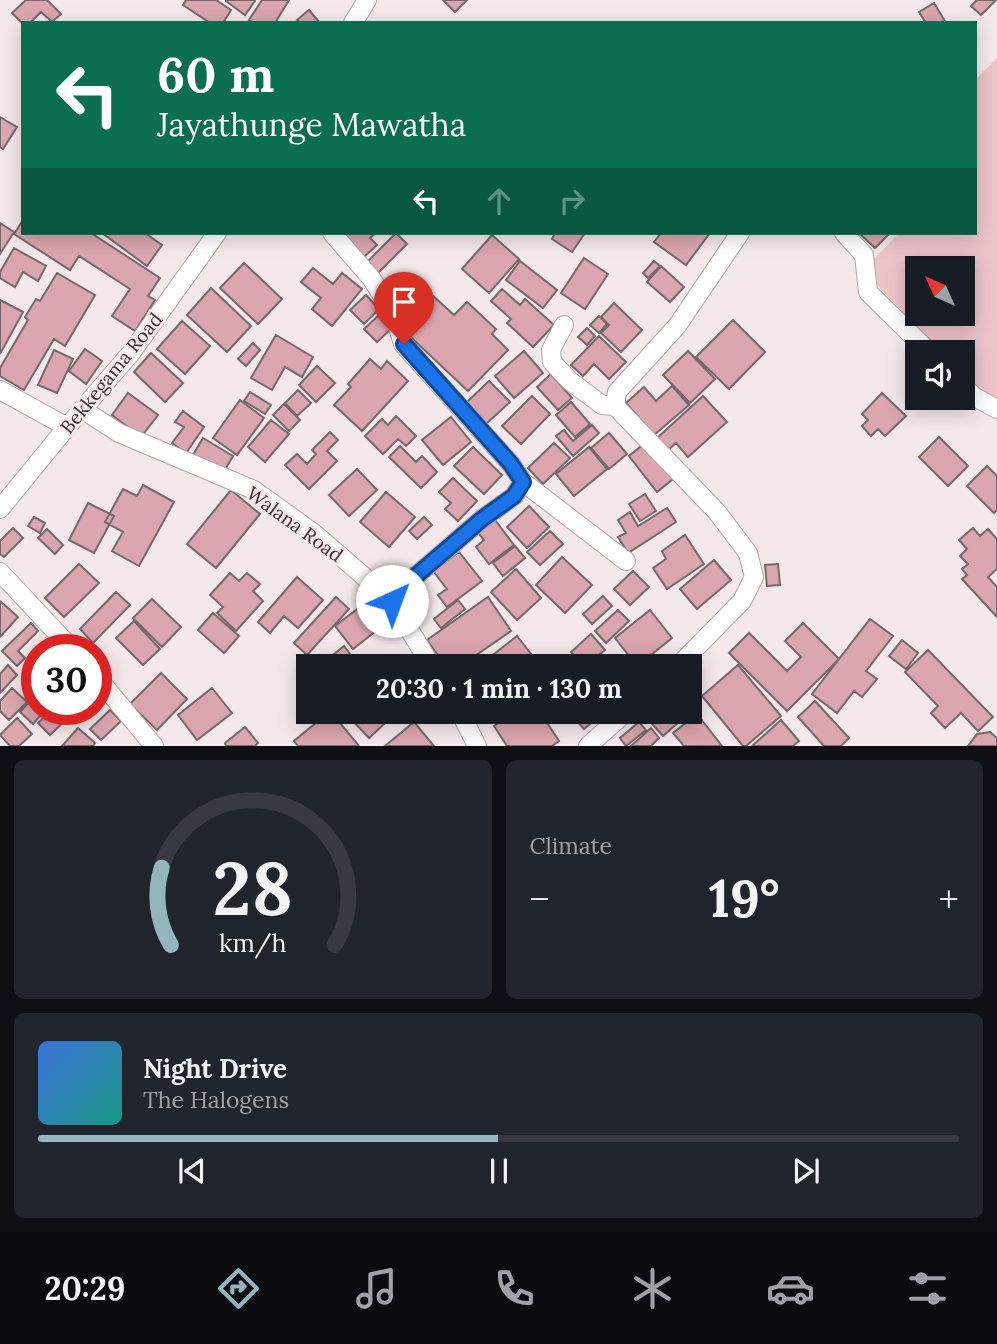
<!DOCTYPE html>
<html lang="en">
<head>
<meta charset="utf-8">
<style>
	body { margin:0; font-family:Lora,serif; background:#20242c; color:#f1f3f6; height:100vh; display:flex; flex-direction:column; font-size:26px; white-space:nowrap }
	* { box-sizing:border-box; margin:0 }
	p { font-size:23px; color:#9ea1a6 }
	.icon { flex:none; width:38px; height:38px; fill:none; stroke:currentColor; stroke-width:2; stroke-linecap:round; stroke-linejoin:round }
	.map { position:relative; height:746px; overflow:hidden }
	.drawer { display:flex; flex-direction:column; gap:14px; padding:14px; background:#0d0f14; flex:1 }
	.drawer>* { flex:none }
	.hud { position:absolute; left:21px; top:21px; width:956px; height:214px; border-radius:0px; box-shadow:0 4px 18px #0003; background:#0b6e4f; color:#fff; overflow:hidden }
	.needle { width:46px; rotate:315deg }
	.buttons { position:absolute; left:905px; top:256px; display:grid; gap:14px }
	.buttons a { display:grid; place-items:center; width:70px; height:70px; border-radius:0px; background:#171b24; box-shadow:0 4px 18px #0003; font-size:35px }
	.speed { position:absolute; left:21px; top:634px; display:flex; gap:14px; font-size:35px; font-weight:700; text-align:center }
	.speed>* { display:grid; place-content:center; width:91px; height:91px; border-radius:50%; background:#171b24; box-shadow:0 4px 18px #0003; line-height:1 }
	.speed .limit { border:10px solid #d22; background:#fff; color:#111 }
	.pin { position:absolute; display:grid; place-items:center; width:60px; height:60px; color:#fff; margin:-72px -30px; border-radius:50% 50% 50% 0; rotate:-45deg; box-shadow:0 0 7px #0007 }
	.pin .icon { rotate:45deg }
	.me { position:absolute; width:77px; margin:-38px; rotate:43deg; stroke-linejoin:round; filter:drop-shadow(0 0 5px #0008) }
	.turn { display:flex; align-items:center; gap:24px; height:147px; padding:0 21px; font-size:32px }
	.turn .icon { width:91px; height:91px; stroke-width:2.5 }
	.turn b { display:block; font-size:49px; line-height:60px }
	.lanes { display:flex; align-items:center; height:66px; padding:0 21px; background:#0003; justify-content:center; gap:35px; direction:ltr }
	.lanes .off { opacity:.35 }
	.big { font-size:52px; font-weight:800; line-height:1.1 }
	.drawer .widget { flex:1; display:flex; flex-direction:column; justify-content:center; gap:10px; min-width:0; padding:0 24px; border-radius:10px; background:#20242c }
	.drawer .dial { align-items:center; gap:0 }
	.dial svg { height:182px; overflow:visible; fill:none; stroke:#363941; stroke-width:7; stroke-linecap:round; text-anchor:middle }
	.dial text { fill:#f1f3f6; stroke:none }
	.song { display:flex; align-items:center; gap:21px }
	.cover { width:84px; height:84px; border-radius:10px; background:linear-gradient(135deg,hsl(220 70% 55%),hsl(170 70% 35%)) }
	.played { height:7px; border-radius:4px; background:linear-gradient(90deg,#95b5be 50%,#363941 50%) }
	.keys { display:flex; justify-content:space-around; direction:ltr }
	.heat { display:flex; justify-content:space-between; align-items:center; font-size:38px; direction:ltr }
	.drawer .tiles { flex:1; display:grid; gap:14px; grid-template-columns:1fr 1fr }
	.widget:last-child { grid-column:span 2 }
	.trip { position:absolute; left:296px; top:654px; width:406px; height:70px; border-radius:0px; background:#171b24; box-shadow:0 4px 18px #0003; font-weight:800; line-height:70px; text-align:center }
	.tabs { display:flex; height:112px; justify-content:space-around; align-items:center; background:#090b0e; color:#9ea1a6 }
	.tabs .icon { width:49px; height:49px }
	.tabs .on { color:#95b5be }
	.tabs b { font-size:32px; color:#f1f3f6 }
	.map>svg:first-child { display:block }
</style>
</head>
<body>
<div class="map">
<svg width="997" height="746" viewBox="0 0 997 746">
	<rect width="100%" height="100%" fill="#f5e8ea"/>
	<!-- green -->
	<path fill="#eec4cb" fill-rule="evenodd" d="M997,58V400L972,387L963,376L962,352H940L863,270L899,233H975V80ZM917,268H962V313H917Z"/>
	<!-- building -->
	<path fill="#dba6af" stroke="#74696b" stroke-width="2" d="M26,0H47L61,14L52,22L41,12L30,23H23V24L12,13Z
		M186,0H216L231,10L223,23H210L183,5Z
		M226,0H254L255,1L245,15L226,1Z
		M262,0H289L275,23H254L249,20Z
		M443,0H467L455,12Z
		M977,0H996L981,15L971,6Z
		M934,3L946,23H926L919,12Z
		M309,10L320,23H300L297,20Z
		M0,117L17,127L3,149L0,147Z
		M23,220V233H91L160,278L148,296L155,300L135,331L112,316L130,289L79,256L70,270L14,234Z
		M0,223L14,232L0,254Z
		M102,233H145L162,245L147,266Z
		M341,233H376L370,238L377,245L364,257Z
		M396,233L407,244L377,274L367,262Z
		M555,233H585L572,252L552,239Z
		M661,233H710L686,265L654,242Z
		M859,233H890L875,248Z
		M492,235L519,259L489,293L462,269Z
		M14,248L46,266L38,281L23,272L15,287L0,278V272Z
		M584,258L608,274L585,309L561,293Z
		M520,261L557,290L543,308L506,280Z
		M654,261L660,266L648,278L643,273Z
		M244,263L282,299L258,324L220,288Z
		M661,266L684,287L670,302L647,282Z
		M313,268L333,284L342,273L362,289L332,326L312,309L321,298L301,282Z
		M57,273L95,295L65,346L54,339L24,390L0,376V368L28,320L25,317L36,299L40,301Z
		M211,288L251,326L227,352L187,315Z
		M502,289L520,305L525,299L554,325L533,347L507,323L511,319L491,301Z
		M366,295L379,309L364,324L350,310Z
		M432,295L454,315L467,302L496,329L492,334L508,350L468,391L401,328Z
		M0,300L23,312L0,354Z
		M614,303L642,330L621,352L601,333L609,325L601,317Z
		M380,314L393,327L377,342L364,329Z
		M599,316L607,324L599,333L590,325Z
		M733,320L765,352L729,389L696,357Z
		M182,321L210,346L185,374L157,349Z
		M587,328L595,336L587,345L578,337Z
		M276,335L313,357L302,377L285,367L272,390L251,378Z
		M599,336L626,362L609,379L594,364L583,376L571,365Z
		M253,343L260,350L246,366L238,359Z
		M85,349L102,361L86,384L69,371Z
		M54,350L73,359L57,393L38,385Z
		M524,351L543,373L514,398L495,376Z
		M688,351L715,379L690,403L663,375Z
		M151,353L183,383L165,402L134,372Z
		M370,359L381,369L387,361L408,381L362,431L334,405L351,387L348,384Z
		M317,366L335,383L316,402L299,385Z
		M551,374L572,398L558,410L537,387Z
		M489,381L510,402L486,424L466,403Z
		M672,386L689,405L654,435L626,403L644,387L656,401Z
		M298,390L311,403L297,416L285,403Z
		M250,392L271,405L265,414L244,401Z
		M128,393L158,415L141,437L112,415Z
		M882,393L906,416L885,436L878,429L871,436L862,426L868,420L862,414Z
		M532,396L550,414L521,444L502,426Z
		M703,396L727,422L688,457L676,443L667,451L656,439Z
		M240,400L264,418L237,455L213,438Z
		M571,402L590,424L575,437L556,415Z
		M284,404L300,420L289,431L273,415Z
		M183,411L204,427L186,453L172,443L184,427L175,422Z
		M396,416L416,436L406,446L398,439L383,454L365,436L382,419L388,425Z
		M451,417L471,442L443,465L422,440Z
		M271,420L289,434L265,462L248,447Z
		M592,425L599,433L573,456L556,436L564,430L573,441Z
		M330,432L338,440L327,451L337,461L309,489L285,465L297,454L307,464L316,454L312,450Z
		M609,433L627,454L609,469L591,448Z
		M939,437L968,466L948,486L919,457Z
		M203,438L233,456L223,473L193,455Z
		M554,443L570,458L543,484L528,468Z
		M645,443L673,479L657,492L629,456Z
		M400,446L416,462L422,456L437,472L421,488L389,457Z
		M473,447L502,475L484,494L454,466Z
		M589,447L607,469L574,496L556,474Z
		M987,466L997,476V510L994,513L967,486Z
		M357,469L377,490L349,516L329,495Z
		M453,478L477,501L458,521L445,509L451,503L439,492Z
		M143,485L174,502L139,566L112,551L123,532L105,522L123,489L137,496Z
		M231,490L260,514L216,568L187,544Z
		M386,492L415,517L389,547L360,522Z
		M645,494L656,511L640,521L629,504Z
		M88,503L114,516L94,553L69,540Z
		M529,506L549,527L527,548L507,527Z
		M667,508L676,522L628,553L618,537L626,533L618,520L630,512L638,526Z
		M34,517L45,523L40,533L28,526Z
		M424,517L432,525L417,539L409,531Z
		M495,520L514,545L489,564L476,547L484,540L478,533Z
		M13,528L23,538L4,557L0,554V541Z
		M973,528L980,536L988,529L997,539V569L988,577L997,587V617L962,579L967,575L962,569L968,564L960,556L967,549L959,540Z
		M47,529L63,545L55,554L38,538Z
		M550,531L563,544L540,565L527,552Z
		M685,535L704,564L667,589L653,568L666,559L662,551Z
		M515,546L525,558L503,576L493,563Z
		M459,552L482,581L447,607L438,595L447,589L433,571Z
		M562,557L592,585L565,613L536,585Z
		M714,560L731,580L697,609L680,589Z
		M79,564L99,583L64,617L45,598Z
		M778,564L780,585L767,586L765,565Z
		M516,569L541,598L517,620L491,592Z
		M633,571L649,587L630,605L614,589Z
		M230,573L239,581L247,573L260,584L253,591L263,601L236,631L217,613L223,607L210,595Z
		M297,577L323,600L298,628L284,616L270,633L258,622Z
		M116,592L130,605L93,643L80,629Z
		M603,596L612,606L592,624L583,614Z
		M336,597L349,609L307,655L294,643Z
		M488,597L511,631L459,667H446L427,640Z
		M152,599L181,627L162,647L133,618Z
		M458,600L465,609L441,628L434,619Z
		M0,601L18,617L0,637Z
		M364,604L382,626L353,649L335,626Z
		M618,610L629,621L606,643L595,631Z
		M650,610L672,638L637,666L615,638Z
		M213,613L239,636L224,653L198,630Z
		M870,619L893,636L866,671L877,679L862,697L854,691L837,713L812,694Z
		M134,621L160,649L143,665L116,638Z
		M31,623L38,631L18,651L25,658L17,666L2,651Z
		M803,623L839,659L787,711L729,653L749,633L787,671L801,657L785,641Z
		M591,634L605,650L584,667L571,652Z
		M517,636L539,664L535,667H496L489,658Z
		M902,640L918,653L906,669L889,656Z
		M344,646L360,667H318Z
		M928,650L993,717L978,731L961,713L945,728L931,713L938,706L905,672Z
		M8,665L17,675L0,693V674Z
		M738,665L781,716L746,746H743L702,696Z
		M161,673L187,699L157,730L130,704Z
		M12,688L27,702L9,720L0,711V701Z
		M212,688L232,713L197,740L178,715Z
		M36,694L37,709H46L33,724L20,712Z
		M690,695L698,705L663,736L645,716L649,712H690Z
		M815,701L849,738L841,746H824L798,717Z
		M52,709H73L75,711L50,735L38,723Z
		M110,710L121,721L101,740L90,729Z
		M329,712H331L359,746H298L294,741Z
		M352,712H397L369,738L348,716Z
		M515,712H540L559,741L552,746H507L494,726Z
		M569,712H604L584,729Z
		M697,714L722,746H684L673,733Z
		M17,718L32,734L19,746H10L0,735Z
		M781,720L799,741L793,746H752Z
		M414,722L434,746H385Z
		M639,722L646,730L626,746L620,738Z
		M245,727L258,743L255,746H226L225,743Z
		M78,728L95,743L93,746H62Z
		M651,728L659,738L651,746H631Z
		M990,732L997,738V746H968L977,734Z"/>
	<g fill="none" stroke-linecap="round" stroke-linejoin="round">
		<defs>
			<path id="street" d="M353,23L367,0
				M332,233L371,278L394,314L403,344L511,464L523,482L514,496L482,519L418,574L392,601
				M844,233L864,255L868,292L929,352
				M564,325L551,350L552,362L570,381L602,405L615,406
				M962,385L975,397L997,409
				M0,390L67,427
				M82,409L119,433L254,490L315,534L392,601L432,667
				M523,482L626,561
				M0,509L67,427L131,353L217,233
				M0,572L72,649
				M677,667L742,601L754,577L748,553L717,512L615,406L617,392L677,326L740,233
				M96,676L154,746
				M460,712L477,746
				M588,746L626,712"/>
		</defs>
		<!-- street casing -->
		<use href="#street" stroke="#b1a5a7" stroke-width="20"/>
		<!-- street -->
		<use href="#street" stroke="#fff" stroke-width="18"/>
	</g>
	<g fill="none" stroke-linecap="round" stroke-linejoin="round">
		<defs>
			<path id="route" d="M392,601L418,574L482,519L514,496L523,482L511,464L404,344"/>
		</defs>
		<!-- route casing -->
		<use href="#route" stroke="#114b97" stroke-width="18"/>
		<!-- route -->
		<use href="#route" stroke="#1a73e8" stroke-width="12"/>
	</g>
	<g text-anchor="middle" stroke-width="6" stroke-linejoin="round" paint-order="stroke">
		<!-- street labels -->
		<g font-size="19" fill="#383334" stroke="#f5e8ea">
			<text transform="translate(111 373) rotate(-51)" y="7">Bekkegama Road</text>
			<text transform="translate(295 524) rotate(36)" y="7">Walana Road</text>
		</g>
	</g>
</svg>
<div class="buttons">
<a><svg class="needle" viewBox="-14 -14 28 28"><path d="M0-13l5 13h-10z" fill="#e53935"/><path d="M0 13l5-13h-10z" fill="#9ea1a6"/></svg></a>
<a><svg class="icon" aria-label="sound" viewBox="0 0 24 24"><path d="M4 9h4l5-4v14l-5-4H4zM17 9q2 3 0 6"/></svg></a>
</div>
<div class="speed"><div class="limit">30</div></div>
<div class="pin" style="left:404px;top:344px;background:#d93025"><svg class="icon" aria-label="arrive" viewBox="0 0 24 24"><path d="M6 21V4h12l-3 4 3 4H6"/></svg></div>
<svg class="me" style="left:392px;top:601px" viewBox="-20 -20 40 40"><circle r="19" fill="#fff"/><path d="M0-13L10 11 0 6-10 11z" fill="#1a73e8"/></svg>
<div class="trip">20:30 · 1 min · 130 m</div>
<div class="hud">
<div class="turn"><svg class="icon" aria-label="left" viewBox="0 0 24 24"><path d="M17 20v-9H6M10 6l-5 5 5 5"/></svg><div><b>60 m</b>Jayathunge Mawatha</div></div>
<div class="lanes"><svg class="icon" aria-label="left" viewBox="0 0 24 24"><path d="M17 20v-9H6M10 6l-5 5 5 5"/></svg><svg class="icon off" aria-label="ahead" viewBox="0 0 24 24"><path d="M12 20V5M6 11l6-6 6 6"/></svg><svg class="icon off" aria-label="right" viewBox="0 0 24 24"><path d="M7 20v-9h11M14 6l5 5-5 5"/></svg></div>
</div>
</div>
<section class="drawer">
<div class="tiles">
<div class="widget dial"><svg viewBox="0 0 100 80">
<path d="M14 69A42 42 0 1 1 86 69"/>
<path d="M14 69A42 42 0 0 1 10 35" stroke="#95b5be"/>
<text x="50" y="56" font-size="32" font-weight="700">28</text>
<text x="50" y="72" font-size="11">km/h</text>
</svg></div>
<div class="widget"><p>Climate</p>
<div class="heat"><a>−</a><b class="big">19°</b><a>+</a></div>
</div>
<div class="widget">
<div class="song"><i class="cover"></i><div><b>Night Drive</b><p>The Halogens</p></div></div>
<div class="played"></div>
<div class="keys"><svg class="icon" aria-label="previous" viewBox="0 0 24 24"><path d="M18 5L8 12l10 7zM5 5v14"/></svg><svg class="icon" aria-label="pause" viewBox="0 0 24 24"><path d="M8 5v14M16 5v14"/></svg><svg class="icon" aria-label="next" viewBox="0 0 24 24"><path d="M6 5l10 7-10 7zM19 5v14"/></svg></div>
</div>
</div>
</section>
<nav class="tabs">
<b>20:29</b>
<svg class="icon on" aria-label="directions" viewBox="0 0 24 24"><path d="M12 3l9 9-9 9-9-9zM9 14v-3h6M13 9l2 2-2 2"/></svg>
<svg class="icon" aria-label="music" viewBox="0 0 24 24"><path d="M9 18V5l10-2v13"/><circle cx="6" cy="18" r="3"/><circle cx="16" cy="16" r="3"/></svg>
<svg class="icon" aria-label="phone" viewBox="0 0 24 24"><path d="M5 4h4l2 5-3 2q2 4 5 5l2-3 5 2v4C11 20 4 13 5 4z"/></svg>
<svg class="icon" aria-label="climate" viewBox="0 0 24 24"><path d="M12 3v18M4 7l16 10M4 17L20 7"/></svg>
<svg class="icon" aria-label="car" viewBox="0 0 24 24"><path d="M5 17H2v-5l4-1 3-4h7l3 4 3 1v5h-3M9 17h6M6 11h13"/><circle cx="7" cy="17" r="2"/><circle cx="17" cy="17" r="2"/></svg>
<svg class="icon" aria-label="filters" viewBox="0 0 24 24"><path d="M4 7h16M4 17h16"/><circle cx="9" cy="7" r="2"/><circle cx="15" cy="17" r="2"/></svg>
</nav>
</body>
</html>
